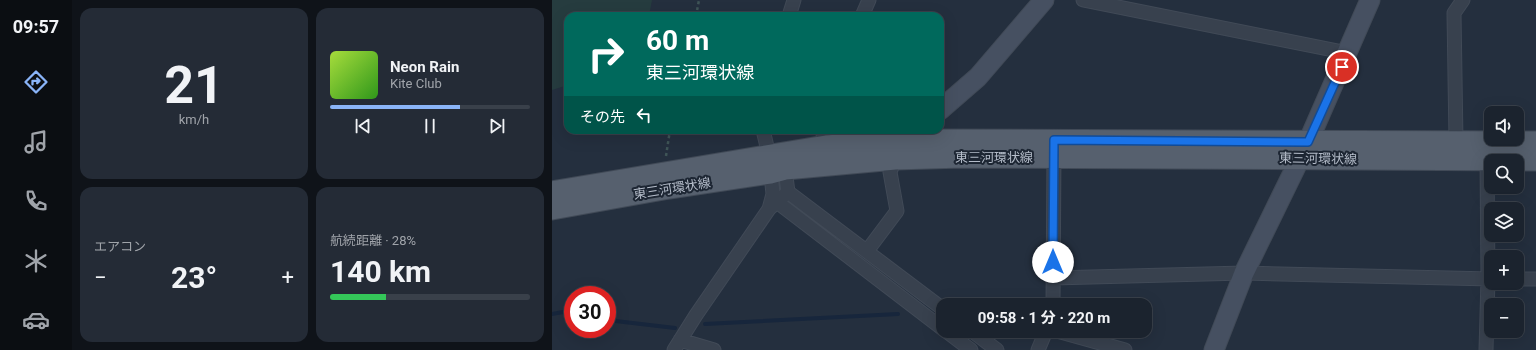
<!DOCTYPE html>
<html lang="ja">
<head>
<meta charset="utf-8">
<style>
	body { margin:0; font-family:Roboto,"Noto Sans JP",sans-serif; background:#242b36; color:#f1f3f6; height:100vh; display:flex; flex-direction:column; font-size:15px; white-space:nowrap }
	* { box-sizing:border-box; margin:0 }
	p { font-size:13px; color:#a0a4aa }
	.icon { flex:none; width:22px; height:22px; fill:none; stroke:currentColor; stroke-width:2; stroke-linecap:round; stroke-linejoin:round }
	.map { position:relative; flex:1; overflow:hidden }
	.sheet { display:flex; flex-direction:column; gap:8px; padding:8px; background:#0f1319; width:480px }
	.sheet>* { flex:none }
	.hud { position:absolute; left:12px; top:12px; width:380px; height:122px; border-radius:12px; box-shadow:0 4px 16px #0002,0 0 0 1px #39404a; background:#00695c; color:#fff; overflow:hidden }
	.tools { position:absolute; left:932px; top:106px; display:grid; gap:8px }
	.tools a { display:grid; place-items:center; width:40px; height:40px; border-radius:8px; background:#1b232e; box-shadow:0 4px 16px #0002,0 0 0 1px #39404a; font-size:20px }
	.speed { position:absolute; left:12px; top:286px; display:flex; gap:8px; font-size:20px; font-weight:700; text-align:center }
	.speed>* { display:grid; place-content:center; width:52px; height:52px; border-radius:50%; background:#1b232e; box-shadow:0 4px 16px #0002,0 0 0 1px #39404a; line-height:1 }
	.speed .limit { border:6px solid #d22; background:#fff; color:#111 }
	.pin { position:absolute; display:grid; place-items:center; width:34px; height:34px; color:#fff; margin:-17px; border:2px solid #fff; border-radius:50%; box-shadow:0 1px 4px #0007 }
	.me { position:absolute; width:44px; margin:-22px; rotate:0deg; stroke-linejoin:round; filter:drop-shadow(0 0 3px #0008) }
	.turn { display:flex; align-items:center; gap:14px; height:84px; padding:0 16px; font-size:18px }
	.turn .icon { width:52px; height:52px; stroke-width:2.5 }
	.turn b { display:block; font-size:28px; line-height:34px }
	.then { display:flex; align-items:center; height:38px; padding:0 16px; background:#0003; gap:8px; font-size:15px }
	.big { font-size:30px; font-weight:700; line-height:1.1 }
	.sheet .tile { flex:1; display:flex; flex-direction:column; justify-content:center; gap:6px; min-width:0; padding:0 14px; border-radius:12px; background:#242b36 }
	.sheet .dial { align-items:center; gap:0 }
	.dial b { font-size:52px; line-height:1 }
	.song { display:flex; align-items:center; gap:12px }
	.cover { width:48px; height:48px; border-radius:6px; background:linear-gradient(135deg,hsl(80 70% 55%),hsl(110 70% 35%)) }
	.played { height:4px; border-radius:2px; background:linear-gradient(90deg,#8ab4f8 65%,#39404a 65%) }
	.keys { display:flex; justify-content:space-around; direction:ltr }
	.heat { display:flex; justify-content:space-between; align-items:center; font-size:22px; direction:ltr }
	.charge { height:6px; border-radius:3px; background:linear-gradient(90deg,#34c759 28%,#39404a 0) }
	.sheet .tiles { flex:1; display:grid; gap:8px; grid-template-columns:repeat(2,1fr) }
	.trip { position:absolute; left:384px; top:298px; width:216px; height:40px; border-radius:12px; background:#1b232e; box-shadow:0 4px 16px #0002,0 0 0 1px #39404a; font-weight:700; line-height:40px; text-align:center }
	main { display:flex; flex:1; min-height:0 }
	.menu { display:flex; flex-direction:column; width:72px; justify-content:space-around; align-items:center; background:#0b0e12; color:#a0a4aa }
	.menu .icon { width:28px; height:28px }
	.menu .selected { color:#8ab4f8 }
	.menu b { font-size:18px; color:#f1f3f6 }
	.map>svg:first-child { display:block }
</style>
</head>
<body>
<main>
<nav class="menu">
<b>09:57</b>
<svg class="icon selected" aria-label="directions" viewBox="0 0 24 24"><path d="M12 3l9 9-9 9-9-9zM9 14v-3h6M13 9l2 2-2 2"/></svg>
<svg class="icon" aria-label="music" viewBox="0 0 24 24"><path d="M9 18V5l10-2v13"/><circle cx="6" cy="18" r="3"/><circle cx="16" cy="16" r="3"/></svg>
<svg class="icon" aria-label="phone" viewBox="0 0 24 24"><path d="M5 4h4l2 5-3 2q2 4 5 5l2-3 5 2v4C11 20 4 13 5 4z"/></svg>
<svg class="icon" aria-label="climate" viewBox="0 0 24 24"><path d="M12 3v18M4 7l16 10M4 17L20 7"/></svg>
<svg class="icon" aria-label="car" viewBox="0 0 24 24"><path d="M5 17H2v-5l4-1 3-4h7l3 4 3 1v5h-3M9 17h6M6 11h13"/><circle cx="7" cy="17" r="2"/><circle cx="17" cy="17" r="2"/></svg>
</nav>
<section class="sheet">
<div class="tiles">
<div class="tile dial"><b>21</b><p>km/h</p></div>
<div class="tile">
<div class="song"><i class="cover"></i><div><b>Neon Rain</b><p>Kite Club</p></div></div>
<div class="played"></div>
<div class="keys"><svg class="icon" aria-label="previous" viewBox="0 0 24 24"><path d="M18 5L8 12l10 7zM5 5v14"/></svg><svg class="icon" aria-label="pause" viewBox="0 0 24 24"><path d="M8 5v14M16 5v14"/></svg><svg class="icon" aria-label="next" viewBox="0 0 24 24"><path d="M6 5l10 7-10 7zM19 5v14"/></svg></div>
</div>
<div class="tile"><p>エアコン</p>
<div class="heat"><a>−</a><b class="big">23°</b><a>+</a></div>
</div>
<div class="tile"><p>航続距離 · 28%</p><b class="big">140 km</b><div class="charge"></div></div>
</div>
</section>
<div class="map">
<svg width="984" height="350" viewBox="0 0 984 350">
	<rect width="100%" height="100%" fill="#242f3e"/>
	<!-- green -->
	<path fill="#263c3f" d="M0,0H100L97,16H16V85L0,90Z"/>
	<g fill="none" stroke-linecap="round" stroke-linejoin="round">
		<!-- stream -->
		<path stroke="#17263c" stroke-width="4" d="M0,314L11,312L21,314
			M55,320L123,328
			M153,324L346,314"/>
		<defs>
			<path id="street" d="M531,0L796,53
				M237,16L242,0
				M310,16L317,0
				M211,130L217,155L221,194L217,209
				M270,130L274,146
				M904,141L902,13L911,0
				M236,192L391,309
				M225,202L391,329
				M315,251L345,211L338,172L343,159
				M501,278L692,273L939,279
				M965,279H984
				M501,305L502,151
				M394,331L419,350
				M420,331L445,350
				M505,331L573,350
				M128,340L162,350
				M122,350L144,315L217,209L236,192L233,169L227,164
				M486,350L494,331
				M934,350L936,279L935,160"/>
			<path id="secondary" d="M388,110L426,77L492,0
				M662,350L692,273L756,142L818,0"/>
			<path id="primary" d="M0,192L274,146L360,140L984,142
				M0,209L117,188L218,173L233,169L343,159L410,157L984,160"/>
		</defs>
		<!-- street casing -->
		<use href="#street" stroke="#414a57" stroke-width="15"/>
		<!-- secondary casing -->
		<use href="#secondary" stroke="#414a57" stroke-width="21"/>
		<!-- primary casing -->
		<use href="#primary" stroke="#414a57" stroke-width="23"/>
		<!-- path -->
		<path stroke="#3f5557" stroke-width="2.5" stroke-dasharray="3 3" stroke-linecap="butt" d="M144,16L147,0
			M114,156L118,130"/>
		<!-- street -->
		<use href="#street" stroke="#38414e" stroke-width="13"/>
		<!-- secondary -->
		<use href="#secondary" stroke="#465061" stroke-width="19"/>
		<!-- primary -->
		<use href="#primary" stroke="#56606e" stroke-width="21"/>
	</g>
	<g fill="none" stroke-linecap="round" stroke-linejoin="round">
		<defs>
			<path id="route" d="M501,262L502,140L756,142L790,67"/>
		</defs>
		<!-- route casing -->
		<use href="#route" stroke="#114b97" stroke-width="10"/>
		<!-- route -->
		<use href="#route" stroke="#1a73e8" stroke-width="7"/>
	</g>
	<g text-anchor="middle" stroke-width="4" stroke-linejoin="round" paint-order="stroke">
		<!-- street labels -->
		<g font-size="13" fill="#b4bcc9" stroke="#1d2633">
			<text x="442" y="162">東三河環状線</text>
			<text transform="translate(766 158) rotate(1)" y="5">東三河環状線</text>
			<text transform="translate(120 188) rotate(-9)" y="5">東三河環状線</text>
		</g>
	</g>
</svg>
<div class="tools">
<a><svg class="icon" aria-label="sound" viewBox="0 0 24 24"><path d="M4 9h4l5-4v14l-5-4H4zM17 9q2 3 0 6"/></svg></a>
<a><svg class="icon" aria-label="search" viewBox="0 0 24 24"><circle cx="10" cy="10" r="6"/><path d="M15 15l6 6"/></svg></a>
<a><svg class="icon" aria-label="layers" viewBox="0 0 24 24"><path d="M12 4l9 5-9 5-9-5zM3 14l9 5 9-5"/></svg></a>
<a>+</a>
<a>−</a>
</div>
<div class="speed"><div class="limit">30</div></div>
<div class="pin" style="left:790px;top:67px;background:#d93025"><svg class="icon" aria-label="arrive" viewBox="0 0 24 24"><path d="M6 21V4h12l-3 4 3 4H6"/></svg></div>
<svg class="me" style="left:501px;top:262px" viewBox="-20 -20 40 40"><circle r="19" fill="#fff"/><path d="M0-13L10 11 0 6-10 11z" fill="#1a73e8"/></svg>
<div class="trip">09:58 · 1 分 · 220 m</div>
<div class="hud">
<div class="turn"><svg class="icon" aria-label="right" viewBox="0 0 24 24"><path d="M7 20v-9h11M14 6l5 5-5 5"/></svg><div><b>60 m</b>東三河環状線</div></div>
<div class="then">その先<svg class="icon" aria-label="left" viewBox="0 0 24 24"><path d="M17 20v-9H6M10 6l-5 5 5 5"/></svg></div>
</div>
</div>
</main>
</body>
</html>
